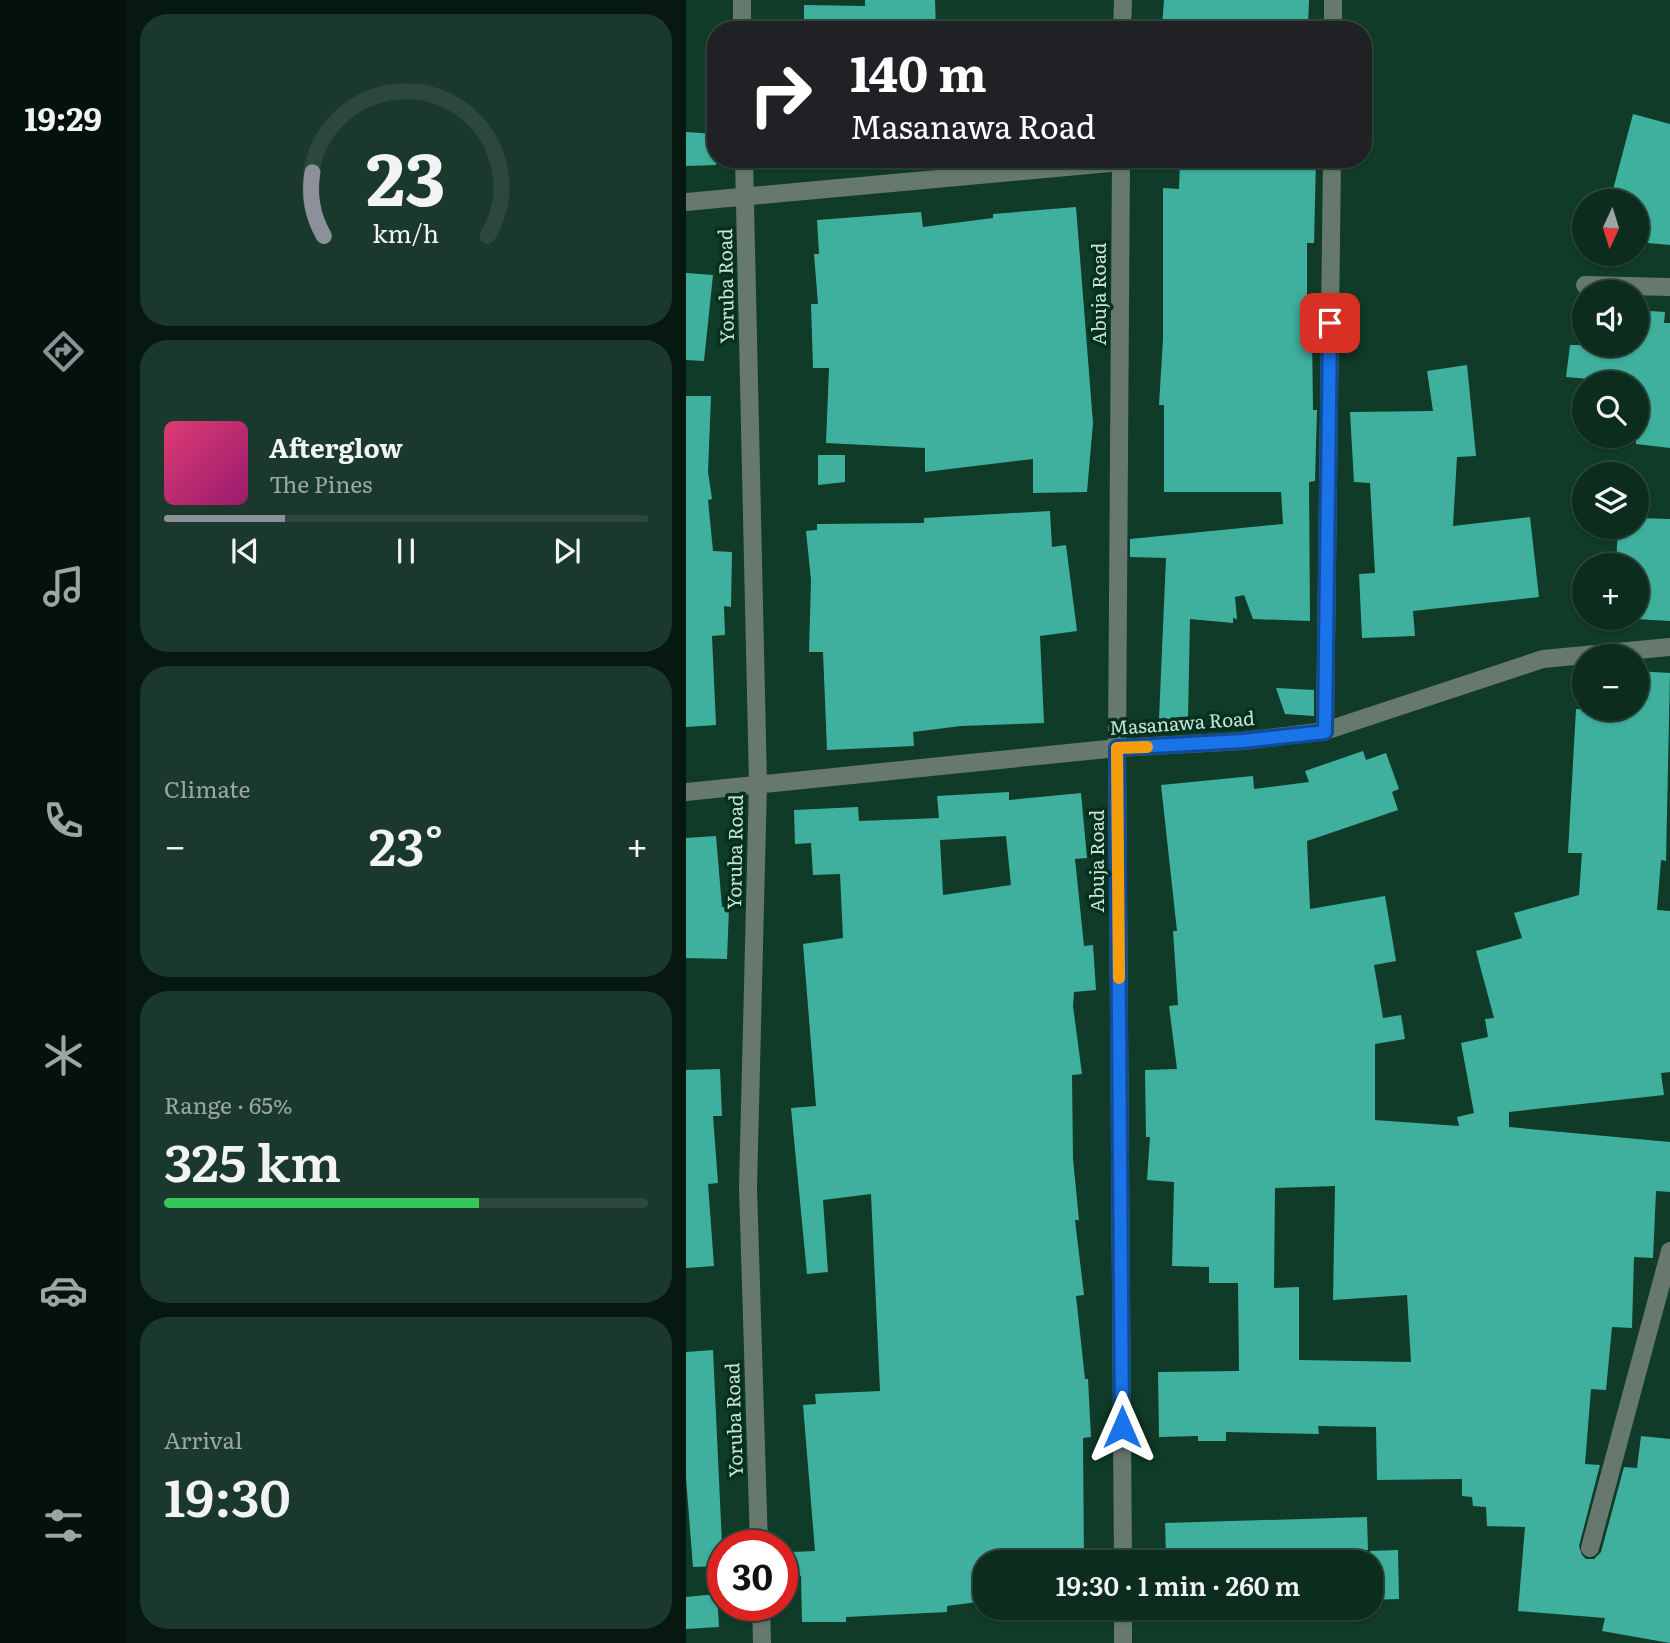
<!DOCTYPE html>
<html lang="en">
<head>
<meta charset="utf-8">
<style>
	body { margin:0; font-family:Literata,serif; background:#1a382b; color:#f1f3f6; height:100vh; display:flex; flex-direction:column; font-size:26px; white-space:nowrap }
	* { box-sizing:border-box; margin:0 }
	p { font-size:23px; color:#9aa7a4 }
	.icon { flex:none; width:38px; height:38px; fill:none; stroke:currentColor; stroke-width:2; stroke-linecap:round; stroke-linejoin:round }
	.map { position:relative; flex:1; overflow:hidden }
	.side { display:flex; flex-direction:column; gap:14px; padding:14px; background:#071810; width:560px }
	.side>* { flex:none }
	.hud { position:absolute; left:21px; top:21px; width:665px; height:147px; border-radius:28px; box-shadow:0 2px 5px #0004,0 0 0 2px #2c483c; background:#202124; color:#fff; overflow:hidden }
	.needle { width:46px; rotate:184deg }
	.buttons { position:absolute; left:886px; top:189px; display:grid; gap:14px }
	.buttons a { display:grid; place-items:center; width:77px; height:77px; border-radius:50%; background:#0c2c1e; box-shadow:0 2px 5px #0004,0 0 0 2px #2c483c; font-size:35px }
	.speed { position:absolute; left:21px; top:1530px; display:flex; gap:14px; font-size:35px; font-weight:700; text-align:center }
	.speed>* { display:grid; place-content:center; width:91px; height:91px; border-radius:50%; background:#0c2c1e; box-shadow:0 2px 5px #0004,0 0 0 2px #2c483c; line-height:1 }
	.speed .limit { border:10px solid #d22; background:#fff; color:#111 }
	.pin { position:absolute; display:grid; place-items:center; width:60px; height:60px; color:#fff; margin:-30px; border-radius:14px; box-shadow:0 4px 10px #0006 }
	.me { position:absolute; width:77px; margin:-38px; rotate:0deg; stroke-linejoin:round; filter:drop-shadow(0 0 5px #0008) }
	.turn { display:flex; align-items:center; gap:24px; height:147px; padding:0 28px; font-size:32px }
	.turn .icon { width:91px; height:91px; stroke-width:2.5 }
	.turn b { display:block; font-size:49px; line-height:60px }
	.big { font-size:52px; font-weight:600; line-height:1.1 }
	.side .widget { flex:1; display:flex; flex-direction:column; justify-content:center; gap:10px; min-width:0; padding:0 24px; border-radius:28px; background:#1a382b }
	.side .dial { align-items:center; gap:0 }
	.dial svg { height:182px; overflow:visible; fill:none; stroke:#2c483c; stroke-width:7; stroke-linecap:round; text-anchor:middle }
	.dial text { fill:#f1f3f6; stroke:none }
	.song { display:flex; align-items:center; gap:21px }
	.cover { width:84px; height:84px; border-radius:10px; background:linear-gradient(135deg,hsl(340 70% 55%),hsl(320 70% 35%)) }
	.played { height:7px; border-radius:4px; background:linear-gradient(90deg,#8c9099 25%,#2c483c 25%) }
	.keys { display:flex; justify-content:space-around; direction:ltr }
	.heat { display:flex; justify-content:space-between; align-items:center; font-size:38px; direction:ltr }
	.charge { height:10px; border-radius:5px; background:linear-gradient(90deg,#34c759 65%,#2c483c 0) }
	.trip { position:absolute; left:287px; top:1550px; width:410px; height:70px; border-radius:28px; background:#0c2c1e; box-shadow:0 2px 5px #0004,0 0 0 2px #2c483c; font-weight:600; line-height:70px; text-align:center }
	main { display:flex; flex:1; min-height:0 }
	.tab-bar { display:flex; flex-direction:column; width:126px; justify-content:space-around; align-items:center; background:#05120c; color:#9aa7a4 }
	.tab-bar .icon { width:49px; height:49px }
	.tab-bar .active { color:#8c9099 }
	.tab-bar b { font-size:32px; color:#f1f3f6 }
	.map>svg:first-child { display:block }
</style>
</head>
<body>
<main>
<nav class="tab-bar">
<b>19:29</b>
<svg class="icon active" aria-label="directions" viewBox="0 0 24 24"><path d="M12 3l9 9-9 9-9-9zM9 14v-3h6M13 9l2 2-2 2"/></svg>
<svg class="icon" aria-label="music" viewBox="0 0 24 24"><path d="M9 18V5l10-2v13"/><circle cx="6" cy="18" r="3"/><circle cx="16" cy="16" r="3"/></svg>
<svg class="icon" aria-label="phone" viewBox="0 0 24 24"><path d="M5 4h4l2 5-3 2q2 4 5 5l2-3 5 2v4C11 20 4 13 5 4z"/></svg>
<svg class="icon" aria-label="climate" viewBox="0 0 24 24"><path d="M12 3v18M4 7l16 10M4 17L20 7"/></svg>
<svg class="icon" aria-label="car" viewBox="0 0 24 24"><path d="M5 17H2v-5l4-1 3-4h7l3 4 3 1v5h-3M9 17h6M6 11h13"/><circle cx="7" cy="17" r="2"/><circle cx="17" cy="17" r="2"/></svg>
<svg class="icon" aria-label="filters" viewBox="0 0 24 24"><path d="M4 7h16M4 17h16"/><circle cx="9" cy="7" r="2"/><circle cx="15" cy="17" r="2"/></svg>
</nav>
<section class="side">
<div class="widget dial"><svg viewBox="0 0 100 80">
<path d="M14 69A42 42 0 1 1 86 69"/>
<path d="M14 69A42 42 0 0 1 9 41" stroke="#8c9099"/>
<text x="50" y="56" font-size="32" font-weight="700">23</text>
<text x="50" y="72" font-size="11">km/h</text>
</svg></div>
<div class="widget">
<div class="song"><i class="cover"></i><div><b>Afterglow</b><p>The Pines</p></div></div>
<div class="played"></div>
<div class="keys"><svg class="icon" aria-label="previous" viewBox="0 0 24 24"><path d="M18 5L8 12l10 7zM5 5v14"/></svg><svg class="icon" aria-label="pause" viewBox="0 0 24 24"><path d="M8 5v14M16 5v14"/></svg><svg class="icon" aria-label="next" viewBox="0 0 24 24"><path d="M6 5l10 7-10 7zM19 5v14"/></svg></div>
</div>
<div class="widget"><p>Climate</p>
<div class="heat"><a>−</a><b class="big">23°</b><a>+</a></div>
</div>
<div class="widget"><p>Range · 65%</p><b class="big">325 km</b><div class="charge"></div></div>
<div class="widget"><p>Arrival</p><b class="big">19:30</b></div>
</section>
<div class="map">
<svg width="984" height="1643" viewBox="0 0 984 1643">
	<rect width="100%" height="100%" fill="#103b28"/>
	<!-- building -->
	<path fill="#3fb09e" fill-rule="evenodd" d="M179,0H249L250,30H118V5L179,6Z
		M478,0H623L622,26L540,23V30L476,27Z
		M947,114L984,124V245L950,242V201H924Z
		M0,132L30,134V165L0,166Z
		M494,159H630L628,243H621V332H626L627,410H631L629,481L623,482L624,621L567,619L558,595L549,597L551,619L547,618V623L504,619L502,719H473L480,558L444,557V539L597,524L595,492H478V405H473L477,339V188L493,189Z
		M390,207L407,423L401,492L347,493V459L239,472V448L140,443L143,368H127L125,304H132L128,254H133L131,220L235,212L237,227L307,218V214Z
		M0,273L27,275L18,361L0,360Z
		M950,310L979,312L978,323H984V448L950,444V383L880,377L884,345H950Z
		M781,365L790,456L771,457L767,526L844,517L853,597L727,611L729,636L676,638L673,574L689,573L684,483L668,482L664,412L747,411L741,371Z
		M0,396H25L22,472L26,499L22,500L27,551L46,552L45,607L38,606L39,635L26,636L30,725L0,727Z
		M132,455H159V482L132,485Z
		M364,511L366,547L380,545L391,631L354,636L358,723L275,726L227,732L228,746L141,750L137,652H123L125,580L120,531L131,530V524L238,523V518Z
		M950,518L984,519V621L950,619V565H930L932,527H950Z
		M950,671L984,673L980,861L975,860L971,910L984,911V1072L975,1073L978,1095L823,1112V1127L984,1142V1192L970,1191L967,1258L948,1257L946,1328L926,1327L920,1390L905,1389L899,1464L914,1465L893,1546L896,1555L900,1559H908L915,1552L938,1467L951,1468L955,1436L984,1439V1643L916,1631L919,1618L832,1611L839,1527L801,1526L800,1507L787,1506L786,1497L776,1496V1479L691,1480L690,1427L632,1426L633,1434L540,1432V1441H512V1436L473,1437L472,1372L553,1371L552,1283H523V1267L486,1266L488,1182L461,1180L464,1137H460L459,1070L491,1069L483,1006L492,1005L487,931H491L475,785L567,776L568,789L623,782L619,771L677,751L680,760L700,753L713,789L706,792L712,810L621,841L624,909L699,896L710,961L688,965L697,1018L715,1015L719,1039L689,1044V1120L773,1126L771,1117L788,1113L775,1043L802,1037L799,1019L808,1018L790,951L836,938L828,913L893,895L896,853H882L890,709H950ZM649,1186L647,1300L721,1295L725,1362L613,1360V1287L588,1288L589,1188Z
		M590,688L628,690V716L599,714Z
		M323,792V800L395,793L401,858L389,859L398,946L407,945L410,990L388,992L387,1006L396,1074L386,1075L387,1159L393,1220H389L398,1295L390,1296L399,1379H402L405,1437L397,1438L398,1563H299V1601L261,1606V1612L160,1617V1622H116L115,1576H107L106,1552L129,1551L117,1405L130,1404L129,1394L194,1391L185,1194L137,1200L142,1272L121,1274L105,1108L130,1106L117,944L157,938L154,874L127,875L125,843L109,844L108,810L172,807L173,821L253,818L251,796ZM320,836L325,885L257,895L254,840Z
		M30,836L36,907L43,908L41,959L0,958V838Z
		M34,1069L36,1116H27L32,1183L22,1184L28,1266L0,1268V1070Z
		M27,1350L37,1566L7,1567L0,1478V1352Z
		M681,1517L682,1550L480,1555L479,1523Z
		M712,1550L713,1599L684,1600V1551Z
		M31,1594L33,1627L0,1629V1597Z"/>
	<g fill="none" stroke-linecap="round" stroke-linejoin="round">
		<!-- minor -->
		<path stroke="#67796f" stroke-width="18" d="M56,0V30
			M436,30L437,0
			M647,30V0
			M58,159L72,784L62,1188L73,1545
			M435,159L431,748L437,1563
			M0,202L435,162
			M899,285L984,287
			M639,731L646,159
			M0,792L431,748L557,741L639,731L857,659L984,647
			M904,1548L984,1251
			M75,1605L76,1643
			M437,1608V1643"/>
	</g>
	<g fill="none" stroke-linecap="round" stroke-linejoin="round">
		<defs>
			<path id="route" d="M436,1427L431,748L557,741L639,732L644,323"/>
		</defs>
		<!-- route casing -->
		<use href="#route" stroke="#114b97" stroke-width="18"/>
		<!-- route -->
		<use href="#route" stroke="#1a73e8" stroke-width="12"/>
		<!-- slow -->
		<path stroke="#f59e0b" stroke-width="12" d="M433,978L431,748L461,747"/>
	</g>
	<g text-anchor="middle" stroke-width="7" stroke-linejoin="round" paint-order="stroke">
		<!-- street labels -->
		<g font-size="19" fill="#cce2d6" stroke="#04311e">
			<text transform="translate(40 286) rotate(-91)" y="7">Yoruba Road</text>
			<text transform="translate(413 294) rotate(-90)" y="7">Abuja Road</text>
			<text transform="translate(496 723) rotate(-4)" y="7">Masanawa Road</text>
			<text transform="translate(49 852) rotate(-89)" y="7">Yoruba Road</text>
			<text transform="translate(411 861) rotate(-90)" y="7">Abuja Road</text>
			<text transform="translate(48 1420) rotate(-92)" y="7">Yoruba Road</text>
		</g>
	</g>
</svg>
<div class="buttons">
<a><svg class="needle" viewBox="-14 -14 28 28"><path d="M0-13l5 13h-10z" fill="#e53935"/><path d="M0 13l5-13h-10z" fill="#9aa7a4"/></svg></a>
<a><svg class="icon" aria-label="sound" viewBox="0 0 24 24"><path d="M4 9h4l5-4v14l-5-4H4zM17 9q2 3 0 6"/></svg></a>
<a><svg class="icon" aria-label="search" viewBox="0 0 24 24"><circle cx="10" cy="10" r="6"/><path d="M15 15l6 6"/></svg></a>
<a><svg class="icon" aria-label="layers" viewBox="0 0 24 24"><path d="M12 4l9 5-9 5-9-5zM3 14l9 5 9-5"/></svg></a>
<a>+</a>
<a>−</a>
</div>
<div class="speed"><div class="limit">30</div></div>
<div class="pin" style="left:644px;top:323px;background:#d93025"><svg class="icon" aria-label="arrive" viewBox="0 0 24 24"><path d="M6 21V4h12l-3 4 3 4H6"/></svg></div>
<svg class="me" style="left:436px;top:1427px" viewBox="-20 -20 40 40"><path d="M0-17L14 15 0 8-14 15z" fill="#1a73e8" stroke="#fff" stroke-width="4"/></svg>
<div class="trip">19:30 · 1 min · 260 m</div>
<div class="hud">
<div class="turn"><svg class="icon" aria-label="right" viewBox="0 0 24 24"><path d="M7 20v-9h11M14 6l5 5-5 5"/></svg><div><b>140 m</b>Masanawa Road</div></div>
</div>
</div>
</main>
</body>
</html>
